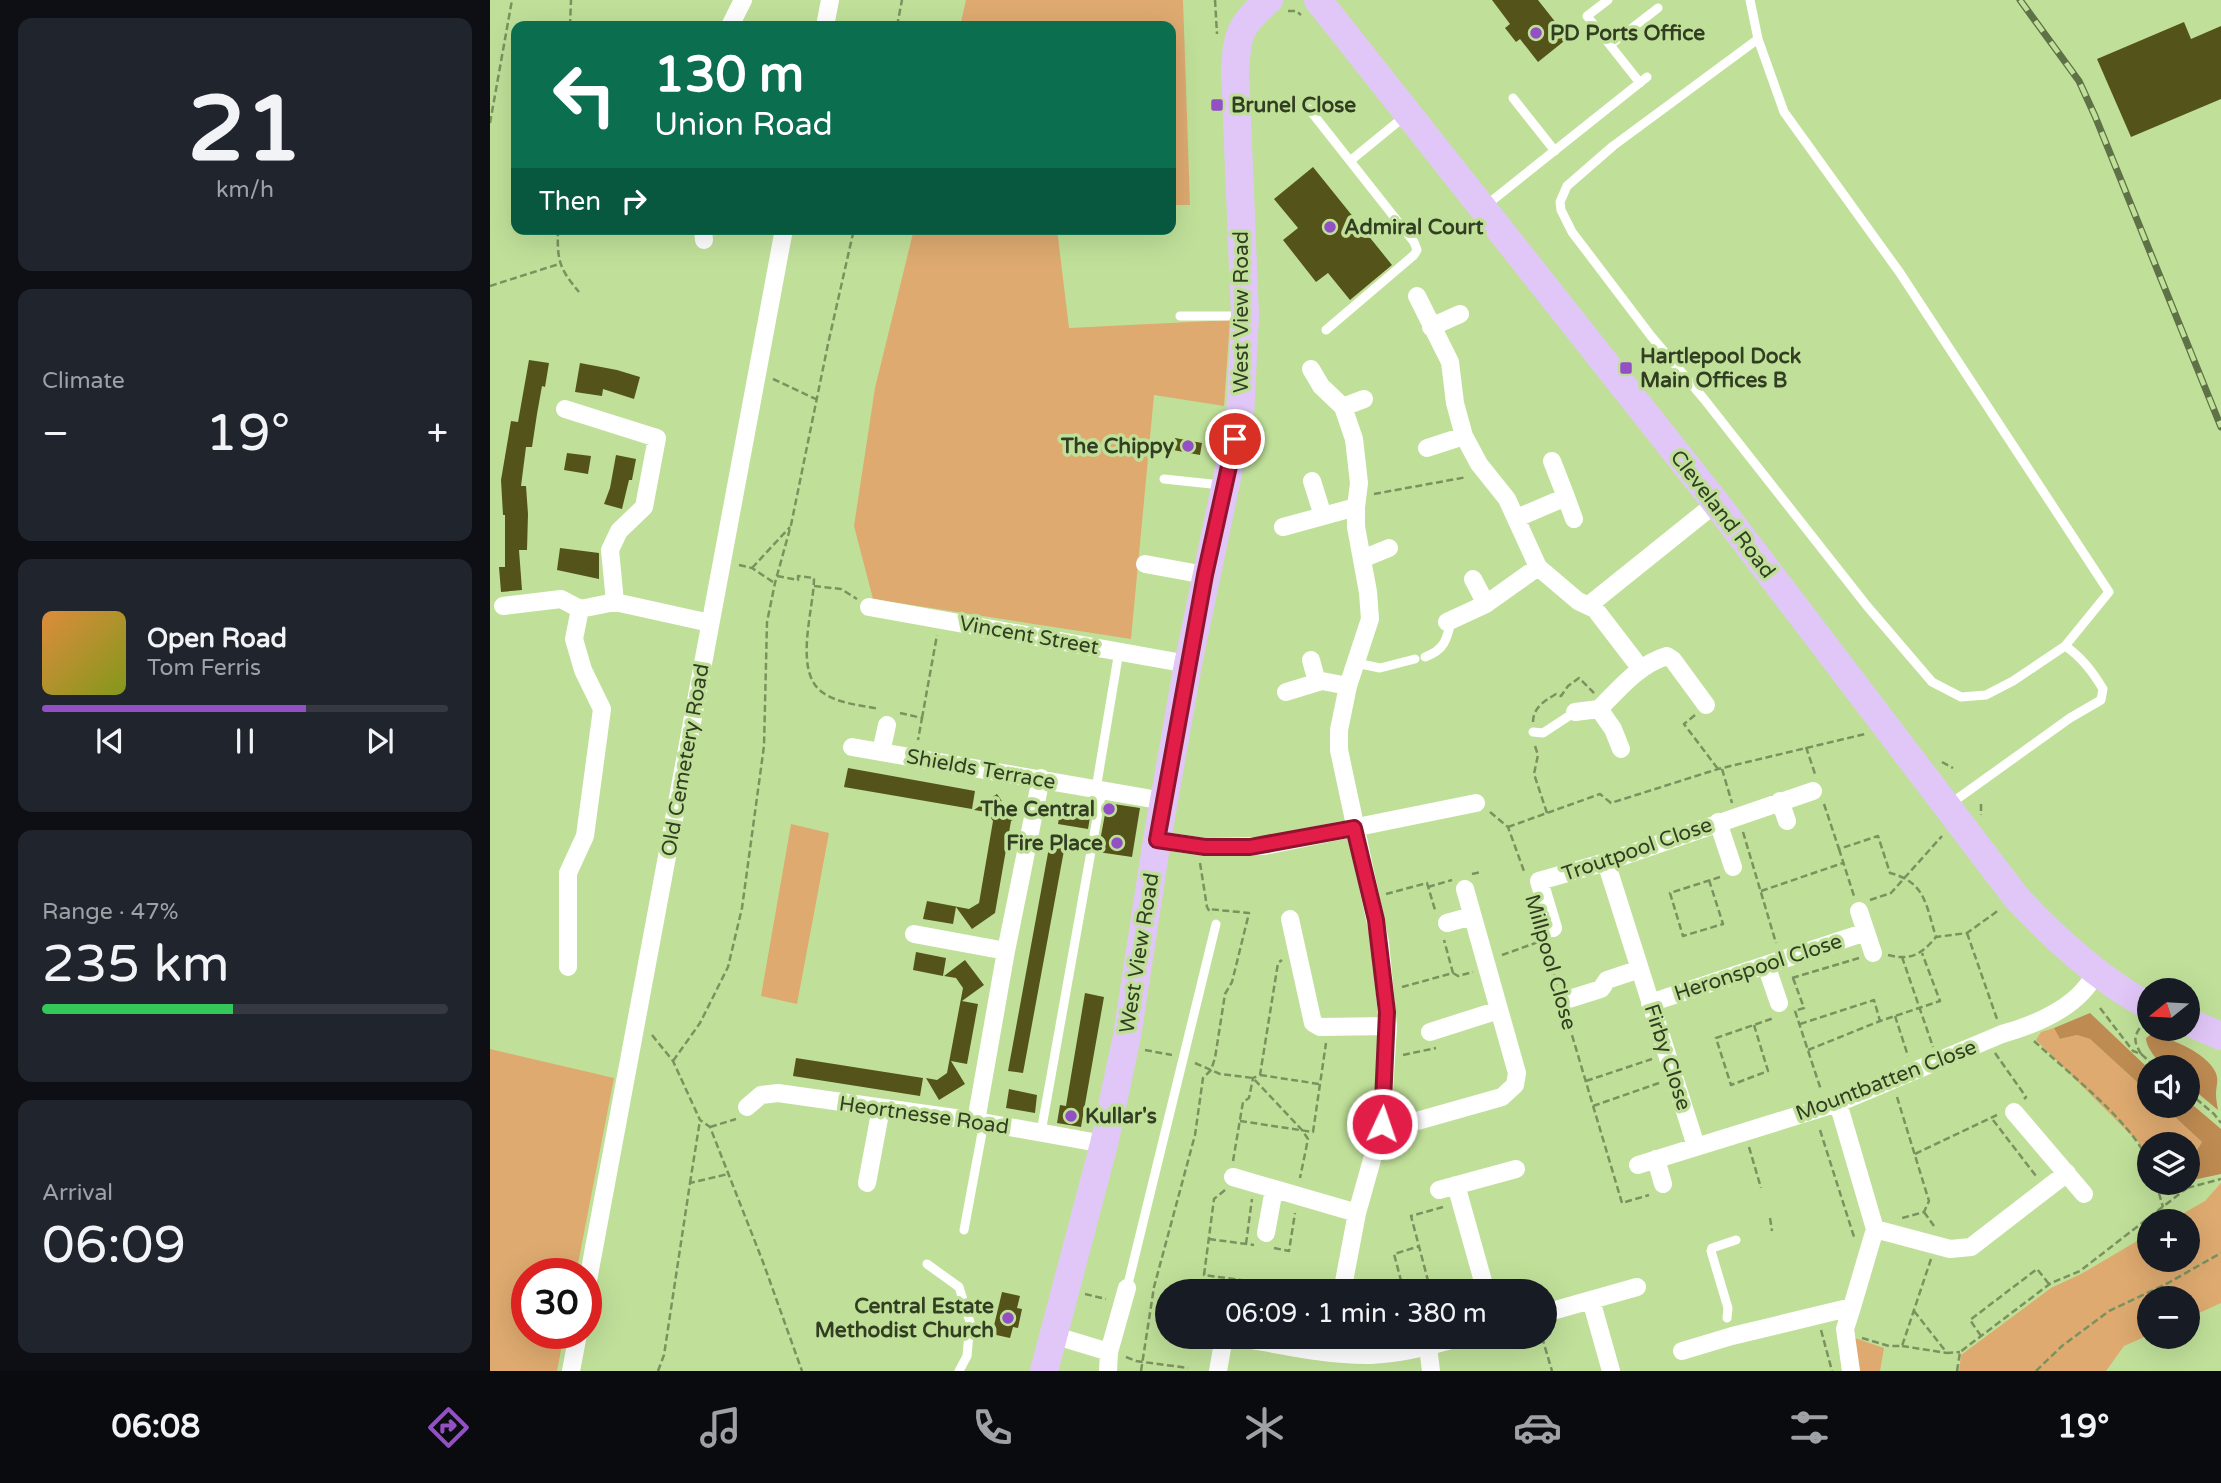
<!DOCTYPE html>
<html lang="en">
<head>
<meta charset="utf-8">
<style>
	body { margin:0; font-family:"Varela Round",sans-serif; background:#20242c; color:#f1f3f6; height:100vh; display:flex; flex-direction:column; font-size:26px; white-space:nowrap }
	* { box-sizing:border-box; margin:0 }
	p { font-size:23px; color:#9ea1a6 }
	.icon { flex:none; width:38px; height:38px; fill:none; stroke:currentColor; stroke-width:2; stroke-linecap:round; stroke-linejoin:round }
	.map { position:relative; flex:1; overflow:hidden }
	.drawer { display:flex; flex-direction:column; gap:18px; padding:18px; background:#0d0f14; width:490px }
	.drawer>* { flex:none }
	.top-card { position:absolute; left:21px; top:21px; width:665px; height:214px; border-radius:14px; box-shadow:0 7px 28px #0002; background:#0b6e4f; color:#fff; overflow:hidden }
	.needle { width:46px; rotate:252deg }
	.buttons { position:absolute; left:1647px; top:978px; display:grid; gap:14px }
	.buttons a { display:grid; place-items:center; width:63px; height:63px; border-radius:50%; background:#171b24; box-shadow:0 7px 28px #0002; font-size:35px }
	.speed { position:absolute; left:21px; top:1258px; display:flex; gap:14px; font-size:35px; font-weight:700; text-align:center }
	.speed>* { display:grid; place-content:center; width:91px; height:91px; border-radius:50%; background:#171b24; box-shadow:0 7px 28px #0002; line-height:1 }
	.speed .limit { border:10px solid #d22; background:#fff; color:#111 }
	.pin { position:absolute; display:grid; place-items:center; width:60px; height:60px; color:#fff; margin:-30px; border:4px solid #fff; border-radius:50%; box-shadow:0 2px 7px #0007 }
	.me { position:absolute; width:77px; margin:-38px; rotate:3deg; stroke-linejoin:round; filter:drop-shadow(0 0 5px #0008) }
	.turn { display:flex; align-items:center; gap:24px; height:147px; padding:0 28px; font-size:32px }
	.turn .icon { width:91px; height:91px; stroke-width:2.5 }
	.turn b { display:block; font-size:49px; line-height:60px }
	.then { display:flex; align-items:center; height:66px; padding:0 28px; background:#0003; gap:14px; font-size:26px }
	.big { font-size:52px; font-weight:600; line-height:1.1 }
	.drawer .widget { flex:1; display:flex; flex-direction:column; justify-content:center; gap:10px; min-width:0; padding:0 24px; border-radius:14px; background:#20242c }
	.drawer .dial { align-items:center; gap:0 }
	.dial b { font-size:91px; line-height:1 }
	.song { display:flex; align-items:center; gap:21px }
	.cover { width:84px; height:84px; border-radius:10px; background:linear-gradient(135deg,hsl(30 70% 55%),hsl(70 70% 35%)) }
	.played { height:7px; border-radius:4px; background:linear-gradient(90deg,#9250c4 65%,#363941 65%) }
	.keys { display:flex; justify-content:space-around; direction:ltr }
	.heat { display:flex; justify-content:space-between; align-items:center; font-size:38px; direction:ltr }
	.charge { height:10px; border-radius:5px; background:linear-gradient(90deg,#34c759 47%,#363941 0) }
	.trip { position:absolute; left:665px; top:1279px; width:402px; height:70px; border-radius:35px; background:#171b24; box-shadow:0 7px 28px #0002; font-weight:600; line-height:70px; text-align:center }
	.tabs { display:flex; height:112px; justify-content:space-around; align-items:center; background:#090b0e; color:#9ea1a6 }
	.tabs .icon { width:49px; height:49px }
	.tabs .selected { color:#9250c4 }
	.tabs b { font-size:32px; color:#f1f3f6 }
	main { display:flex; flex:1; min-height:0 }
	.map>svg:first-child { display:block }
</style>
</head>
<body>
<main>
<section class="drawer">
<div class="widget dial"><b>21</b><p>km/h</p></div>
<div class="widget"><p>Climate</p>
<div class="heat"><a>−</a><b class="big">19°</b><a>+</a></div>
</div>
<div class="widget">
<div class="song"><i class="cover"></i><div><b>Open Road</b><p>Tom Ferris</p></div></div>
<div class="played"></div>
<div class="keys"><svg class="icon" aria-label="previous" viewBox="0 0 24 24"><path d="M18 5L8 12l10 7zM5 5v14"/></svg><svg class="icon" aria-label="pause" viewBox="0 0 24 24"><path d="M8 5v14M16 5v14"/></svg><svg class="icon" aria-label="next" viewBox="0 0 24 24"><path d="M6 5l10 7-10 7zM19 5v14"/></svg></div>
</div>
<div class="widget"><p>Range · 47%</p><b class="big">235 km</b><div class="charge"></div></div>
<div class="widget"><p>Arrival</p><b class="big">06:09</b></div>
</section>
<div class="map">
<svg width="1731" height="1371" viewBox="0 0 1731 1371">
	<rect width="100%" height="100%" fill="#c0e099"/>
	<!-- green -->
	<path fill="#deaa70" d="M476,0H693L700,205H681V26H470Z
		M424,229H567L579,328L740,320L734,406L664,395L641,639L383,599L364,526L385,388Z
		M301,824L339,833L307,1004L271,996Z
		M1564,1028L1571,1039L1587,1035L1600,1039L1659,1093V1106H1673L1712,1142L1705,1153L1698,1154V1144H1659V1158L1656,1150L1546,1040L1551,1032Z
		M0,1049L124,1078L86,1274H37V1334H74L67,1371H0Z
		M1731,1183V1303L1698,1318V1298H1659V1335L1634,1346L1616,1371H1469L1471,1355L1561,1288L1593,1273L1659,1234V1260H1698V1222L1680,1221L1715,1201Z
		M1362,1337L1394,1348L1390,1371H1369Z"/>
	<!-- forest -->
	<path fill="#be8b52" d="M1600,1013L1659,1069V1093L1600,1039L1587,1035L1570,1039L1564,1028Z
		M1660,1035C1679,1036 1724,1056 1727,1077C1728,1082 1726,1088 1726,1094C1726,1099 1727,1105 1728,1110L1698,1085V1068C1692,1068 1685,1068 1680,1068C1670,1066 1656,1048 1656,1038Z
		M1698,1101L1731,1129V1174L1698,1181V1154L1705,1153L1712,1142L1673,1106H1698Z"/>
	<!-- building -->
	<path fill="#54531a" d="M1002,0H1048L1078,38L1048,62L1030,39L1026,42L1015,28L1020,24Z
		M1694,22L1701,39L1731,26V99L1641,137L1607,59Z
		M823,167L902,265L860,300L838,273L826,282L793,240L808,228L784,199Z
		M39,360L59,363L55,387L52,386L47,414L42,447H36L31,486H36L38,514L37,550H29L32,590L11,592L9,567H15V515H13L11,480L21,421L28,422Z
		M90,363L127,370L150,377L144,399L113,389L112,396L85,392Z
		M685,438L712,443L710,455L683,450Z
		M77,453L101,456L98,474L74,470Z
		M126,455L146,459L142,480H139L132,509L114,504L120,488Z
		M70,548L109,553V579L67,570Z
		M358,768L485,791L482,809L354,787Z
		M507,794L524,819L521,821L505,913L482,929L466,907L463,924L433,919L437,901L479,909L489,903L503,821L497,812L484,810Z
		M617,803L650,808L642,857L608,852Z
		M571,805L601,811L598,829L568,824Z
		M560,842L575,845L533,1073L518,1071Z
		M426,952L456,958L453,976L423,970Z
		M475,960L494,985L472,1001L488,1004L477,1064L461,1061L475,1084L449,1100L436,1078L447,1080L457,1073L473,988L466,978L454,976Z
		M595,993L614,997L591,1127L567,1123L570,1105L576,1106Z
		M306,1058L433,1078L430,1096L303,1076Z
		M519,1089L547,1095L545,1113L516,1108Z
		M512,1292L530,1296L527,1308L532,1309L528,1328L523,1327L520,1338L502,1334Z"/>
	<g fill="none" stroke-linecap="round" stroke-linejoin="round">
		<!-- path -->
		<path stroke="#7b925f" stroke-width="2.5" stroke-dasharray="7 3.5" stroke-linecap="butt" d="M725,0L727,34
			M798,11H806L811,15
			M80,26L81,0
			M407,26L412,0
			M0,123L22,0
			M68,229C67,261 69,268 89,292
			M0,286L69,264
			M283,379L328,400
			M884,494L977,477
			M249,565L262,568L283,582
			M262,568L300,527
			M287,576L308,580V576L324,578C324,609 303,671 332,692C348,704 371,705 389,709
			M324,586L351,589L367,599
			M410,713L432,718L428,740
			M1205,715L1194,724L1228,769
			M432,718L447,635
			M1043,722C1043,708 1054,701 1066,694L1071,696L1078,686L1089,678L1104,693
			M1045,746L1048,755L1044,774L1057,813
			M1316,747L1325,774
			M1452,762L1463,768
			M1232,769L1242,803
			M1334,804L1349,849L1388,836L1400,873C1436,882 1436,906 1446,937L1477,933L1509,910
			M1491,804V815
			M1000,812L1018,827L1035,874
			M1018,827L1110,794L1121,803L1228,769L1375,734
			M1253,832L1286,943
			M1349,849L1364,896
			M710,863L717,907L721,914
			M982,874L991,872
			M1219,880L1233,924L1193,936L1180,893L1230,877
			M938,887L962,880
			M1271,891L1353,863
			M896,894L937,883L945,910
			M1380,900L1401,893L1452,836
			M1477,933L1507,1019
			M1056,944L1067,985
			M1012,955L1051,941
			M1398,955C1421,961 1432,954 1446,937
			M1412,957L1443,1047
			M963,973L968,976L983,972
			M1302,978L1369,958
			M1303,978L1314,1008L1304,1011
			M912,987L963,973L954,940
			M1610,1008L1643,1051L1651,1054L1667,1068
			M1305,1011L1331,1090
			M1076,1015L1132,1203L1159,1195
			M1405,1016L1418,1056
			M1310,1024L1384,1000L1390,1021
			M1264,1025L1278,1071L1241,1085L1226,1038L1284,1018
			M162,1035L183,1061L210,1120L220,1127L273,1262L312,1371
			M1544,1041C1576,1071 1646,1125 1659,1164
			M655,1050L682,1055
			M1318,1050L1390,1021L1450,1001L1432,953
			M1505,1053L1536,1097L1534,1099
			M1651,1054C1644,1041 1643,1038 1651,1026
			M913,1055L946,1048
			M183,1061L210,1023L238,967L252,908L274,746L277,622L285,583L301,525L338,344L364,229
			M705,1063L730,1074L763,1078L812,1130L818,1139L810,1178
			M770,1075L829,1084
			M1096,1081L1162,1059
			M1698,1092L1724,1114L1731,1123
			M1407,1097L1439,1201L1434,1212L1412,1218
			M1103,1106L1169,1083
			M1503,1120L1546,1176
			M750,1121L823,1132L836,1043
			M220,1127L246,1119
			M1330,1130L1365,1240
			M1259,1147L1271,1188
			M1425,1154L1507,1115
			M743,1161L753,1102L759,1098L763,1078L770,1075L788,963L792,960
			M200,1183L210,1120
			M1666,1183L1673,1207
			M1666,1186L1697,1188L1731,1179
			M735,1190L724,1199L714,1275L780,1284L779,1292
			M1434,1212L1444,1226
			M1280,1218L1282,1231
			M719,1239L764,1245
			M756,1244L762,1199
			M784,1248L799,1251L805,1213
			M914,1292L904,1254L930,1246
			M941,1292L921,1216L953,1207
			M595,1294L616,1299
			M1424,1311L1457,1353L1470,1352
			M1331,1330L1342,1371
			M1491,1336L1480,1320L1547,1269L1559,1284
			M1052,1337L1062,1371
			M1372,1338L1399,1346H1412L1441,1259
			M1412,1346L1457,1353
			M636,1357L646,1361L698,1368
			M168,1371L174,1355L200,1183L238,1174
			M651,1371L664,1287L705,1135L713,1078L721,1070L725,1058L735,994L742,982L759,913L718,909
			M1467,1371L1470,1352L1561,1283L1590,1271L1697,1188
			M1546,1371L1572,1346L1619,1311L1678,1283L1731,1253"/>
		<!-- lane -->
		<path stroke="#fff" stroke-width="9" d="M1118,0L1097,16L1150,83
			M1260,0L1268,39L1294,112L1410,273L1619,592L1575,646L1523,681L1496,695L1471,697L1442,682L1377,606L1214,399L1161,336L1082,232L1071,210L1070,202L1077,186L1123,146L1268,39
			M1120,45L1168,8
			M1023,98L1065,151
			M819,109L924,242L927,250L924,255L836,330
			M860,161L915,116
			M994,207L1157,77
			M690,316H750
			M674,479L731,485
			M935,657C954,650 957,640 961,621
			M866,663L890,668L925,659
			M1043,732L1053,733L1085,712
			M606,789L629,651
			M1460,804L1580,718L1611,700L1613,689C1603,672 1592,657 1575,646
			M551,1132L612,790
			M474,1230L494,1122
			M437,1264L469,1287L480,1322L477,1356L469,1371
			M637,1288L726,924
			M1237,1318L1238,1308L1221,1251L1222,1248L1246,1240"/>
		<!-- street -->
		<path stroke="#fff" stroke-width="18" d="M240,26L253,0
			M335,26L340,0
			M213,229L214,240
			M927,296L960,362L965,403L974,436L989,464L1017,499L1048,567L1088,601L1105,609L1151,669
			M941,327L970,314
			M821,369L831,386L853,407L864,439L869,483L866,507V527L878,592L880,619L858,686L849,730V750L890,942L898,1026L892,1124L867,1213L852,1292
			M853,407L874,399
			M75,409L167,438L154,507L129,531L120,550L125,602
			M937,448L974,436
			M822,481L833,516
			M1076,497L1084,519
			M1027,518L1076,497L1062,461
			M793,527L866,507
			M872,559L899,548
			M655,564L715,575
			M983,579L996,604
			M1099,605L1226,503
			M13,606L71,599L90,609L125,602L220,623
			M379,607L698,664
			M957,622L996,604L1048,567
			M821,660L827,682
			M796,692L832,681L858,686
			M1085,712L1109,709
			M362,747L674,801
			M1131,749L1123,729L1109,709C1128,690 1149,664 1177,656L1183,660L1216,705
			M391,752L397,725
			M1290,801L1297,821
			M1228,822L1243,867
			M667,840L715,847L774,846L986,803
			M1116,862L1206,1146
			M1369,911L1383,953
			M800,919L823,1023L830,1027L898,1026
			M957,923L982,916
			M1063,928L1049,881L1116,862L1323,791
			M424,934L516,951
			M1276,965L1289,1003
			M78,967V873L95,836L112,709L93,670L84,639L90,609
			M1076,1000L1111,989L1117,980L1150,969
			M1160,1003L1376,932
			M940,1032L1009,1010
			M257,1107L271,1095L288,1093L486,1121L614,1144
			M1524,1112L1594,1194
			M486,1121L516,951L551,778
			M892,1124L920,1123L1012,1097L1025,1085L1027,1073L975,889
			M1166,1159L1173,1184
			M1148,1165L1348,1103L1512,1034C1548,1024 1591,1006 1607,970
			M743,1177L867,1213
			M377,1183L391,1108
			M966,1185L996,1292
			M949,1190L1026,1169
			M1385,1229L1460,1249L1481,1247L1577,1173
			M776,1233L784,1189
			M96,1291L294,229
			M1101,1300L1121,1371
			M1055,1313L1147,1287
			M563,1335L619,1352L618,1371
			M745,1337C787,1344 838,1356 881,1355C912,1354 942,1346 971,1337
			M938,1347L941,1371
			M1192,1351L1242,1336L1362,1307L1385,1229L1348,1103
			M619,1352L637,1288
			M81,1371L88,1334
			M728,1371L734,1337
			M1361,1371L1355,1329L1362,1307"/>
		<!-- primary -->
		<path stroke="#e1c7f8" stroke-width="28" d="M828,0L1226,503L1526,897C1562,936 1612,982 1659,1006
			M1698,1022L1731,1036
			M554,1371L614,1144L637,1036L667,840L698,664L750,416L755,316L745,71C747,33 750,25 779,0"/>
		<defs>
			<path id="rail" d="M1530,0L1589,81L1605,116L1731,427"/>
		</defs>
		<!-- rail casing -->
		<use href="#rail" stroke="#5e7147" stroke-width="7"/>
		<!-- rail -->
		<use href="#rail" stroke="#c0e099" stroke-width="4.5" stroke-dasharray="13" stroke-linecap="butt"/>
	</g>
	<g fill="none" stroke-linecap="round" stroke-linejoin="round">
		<defs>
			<path id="route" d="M745,439L715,575L667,840L715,847H760L864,828L886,920L897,1012L892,1124"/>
		</defs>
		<!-- route casing -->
		<use href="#route" stroke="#92132f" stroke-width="18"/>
		<!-- route -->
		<use href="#route" stroke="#e11d48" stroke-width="12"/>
	</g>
	<!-- markers -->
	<g fill="#9250c4" stroke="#c0e099" stroke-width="2.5">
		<circle cx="1046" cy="33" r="7"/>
		<rect x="720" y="98" width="14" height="14" rx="3.5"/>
		<circle cx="840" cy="227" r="7"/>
		<rect x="1129" y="361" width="14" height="14" rx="3.5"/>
		<circle cx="698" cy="446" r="7"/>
		<circle cx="619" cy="809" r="7"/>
		<circle cx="627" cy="843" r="7"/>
		<circle cx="581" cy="1116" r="7"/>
		<circle cx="518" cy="1318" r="7"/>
	</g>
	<g text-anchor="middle" stroke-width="7" stroke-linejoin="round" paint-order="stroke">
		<!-- poi labels -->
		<g font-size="21" font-weight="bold" fill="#313e21" stroke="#c0e099" text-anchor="start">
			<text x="1060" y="40">PD Ports Office</text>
			<text x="741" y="112">Brunel Close</text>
			<text x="854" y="234">Admiral Court</text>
			<text x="1150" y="363">Hartlepool Dock<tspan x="1150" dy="24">Main Offices B</tspan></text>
			<text x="684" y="453" text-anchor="end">The Chippy</text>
			<text x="605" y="816" text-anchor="end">The Central</text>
			<text x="613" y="850" text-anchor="end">Fire Place</text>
			<text x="595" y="1123">Kullar's</text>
			<text x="504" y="1313" text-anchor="end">Central Estate<tspan x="504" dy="24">Methodist Church</tspan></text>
		</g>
		<!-- street labels -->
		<g font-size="21" fill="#313e21" stroke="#c0e099">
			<text transform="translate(751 312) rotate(-90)" y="7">West View Road</text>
			<text transform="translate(1233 514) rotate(52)" y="7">Cleveland Road</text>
			<text transform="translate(539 635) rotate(10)" y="7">Vincent Street</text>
			<text transform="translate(195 760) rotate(-80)" y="7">Old Cemetery Road</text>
			<text transform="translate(491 769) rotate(10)" y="7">Shields Terrace</text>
			<text transform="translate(1147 849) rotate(-19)" y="7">Troutpool Close</text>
			<text transform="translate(649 953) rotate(-81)" y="7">West View Road</text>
			<text transform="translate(1061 962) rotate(74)" y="7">Millpool Close</text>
			<text transform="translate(1268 967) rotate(-18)" y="7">Heronspool Close</text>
			<text transform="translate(1178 1057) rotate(72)" y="7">Firby Close</text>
			<text transform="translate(1396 1080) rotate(-21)" y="7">Mountbatten Close</text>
			<text transform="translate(434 1115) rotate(8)" y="7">Heortnesse Road</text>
		</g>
	</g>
</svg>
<div class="buttons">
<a><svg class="needle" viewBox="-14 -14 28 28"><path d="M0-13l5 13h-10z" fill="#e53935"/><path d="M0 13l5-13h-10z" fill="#9ea1a6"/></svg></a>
<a><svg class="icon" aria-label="sound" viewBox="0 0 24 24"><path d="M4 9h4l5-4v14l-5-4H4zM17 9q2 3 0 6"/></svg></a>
<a><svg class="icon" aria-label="layers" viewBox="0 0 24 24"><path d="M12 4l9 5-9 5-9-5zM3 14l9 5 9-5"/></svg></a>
<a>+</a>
<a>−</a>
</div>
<div class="speed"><div class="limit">30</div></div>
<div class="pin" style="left:745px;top:439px;background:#d93025"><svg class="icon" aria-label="arrive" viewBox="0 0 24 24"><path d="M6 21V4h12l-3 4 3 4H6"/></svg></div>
<svg class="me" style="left:892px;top:1124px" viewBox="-20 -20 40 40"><circle r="17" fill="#e11d48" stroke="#fff" stroke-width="3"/><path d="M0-11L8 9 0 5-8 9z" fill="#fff"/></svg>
<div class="trip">06:09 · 1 min · 380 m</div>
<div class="top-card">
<div class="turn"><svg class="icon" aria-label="left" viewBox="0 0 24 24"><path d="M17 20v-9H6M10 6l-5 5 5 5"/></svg><div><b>130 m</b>Union Road</div></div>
<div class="then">Then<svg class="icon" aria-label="right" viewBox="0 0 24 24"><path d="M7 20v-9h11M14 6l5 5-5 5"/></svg></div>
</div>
</div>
</main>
<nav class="tabs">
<b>06:08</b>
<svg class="icon selected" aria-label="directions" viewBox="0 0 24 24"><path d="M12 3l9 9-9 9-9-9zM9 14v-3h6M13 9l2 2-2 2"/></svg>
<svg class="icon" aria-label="music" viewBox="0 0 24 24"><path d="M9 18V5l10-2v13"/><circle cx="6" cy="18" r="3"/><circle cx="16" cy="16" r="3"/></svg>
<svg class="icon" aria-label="phone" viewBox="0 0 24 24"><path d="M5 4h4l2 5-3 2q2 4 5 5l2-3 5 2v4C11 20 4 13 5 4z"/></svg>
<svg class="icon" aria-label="climate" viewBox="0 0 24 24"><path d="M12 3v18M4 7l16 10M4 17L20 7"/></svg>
<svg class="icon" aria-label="car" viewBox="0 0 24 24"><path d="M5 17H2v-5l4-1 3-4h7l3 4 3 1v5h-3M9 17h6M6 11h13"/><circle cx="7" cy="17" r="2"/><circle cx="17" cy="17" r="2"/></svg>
<svg class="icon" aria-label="filters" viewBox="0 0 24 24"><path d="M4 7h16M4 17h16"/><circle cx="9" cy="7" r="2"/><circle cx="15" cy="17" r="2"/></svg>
<b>19°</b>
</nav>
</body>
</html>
